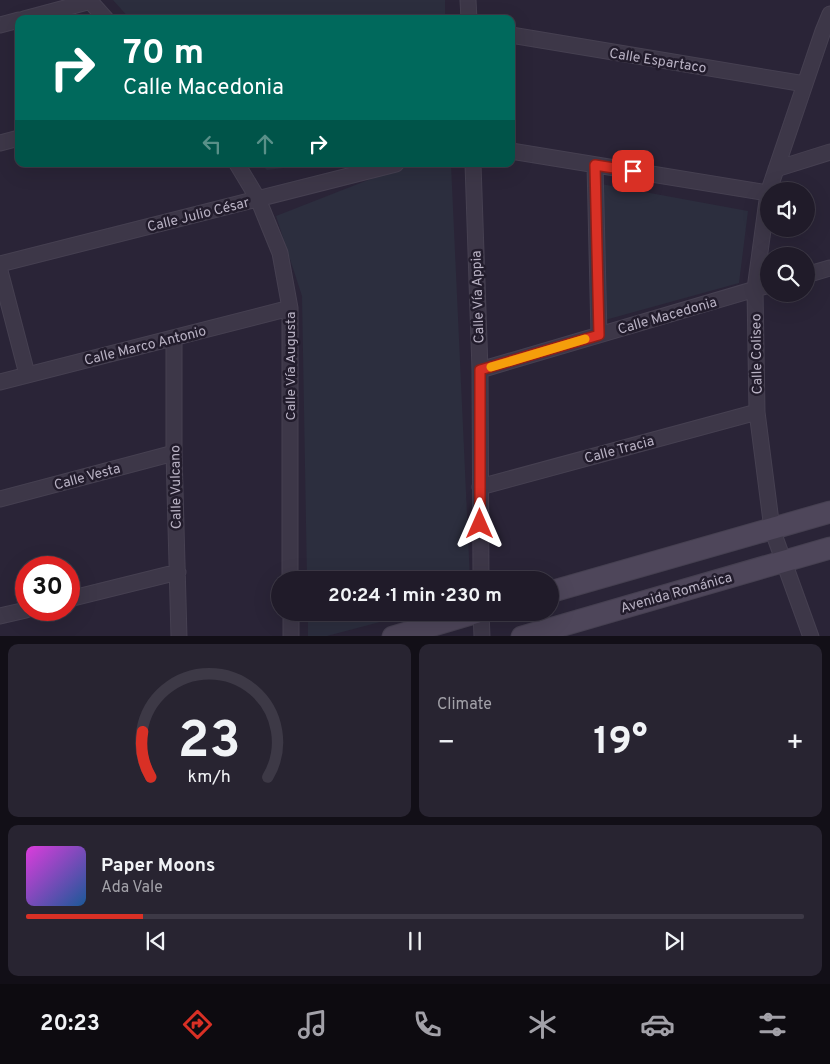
<!DOCTYPE html>
<html lang="en">
<head>
<meta charset="utf-8">
<style>
	body { margin:0; font-family:Overpass,sans-serif; background:#282431; color:#f1f3f6; height:100vh; display:flex; flex-direction:column; font-size:19px; white-space:nowrap }
	* { box-sizing:border-box; margin:0 }
	p { font-size:16px; color:#a2a1a8 }
	.icon { flex:none; width:28px; height:28px; fill:none; stroke:currentColor; stroke-width:2; stroke-linecap:round; stroke-linejoin:round }
	.map { position:relative; height:636px; overflow:hidden }
	.details { display:flex; flex-direction:column; gap:8px; padding:8px; background:#120f17; flex:1 }
	.details>* { flex:none }
	.guide { position:absolute; left:15px; top:15px; width:500px; height:152px; border-radius:10px; box-shadow:0 5px 20px #0002,0 0 0 1px #3d3946; background:#00695c; color:#fff; overflow:hidden }
	.tools { position:absolute; left:760px; top:182px; display:grid; gap:10px }
	.tools a { display:grid; place-items:center; width:55px; height:55px; border-radius:50%; background:#201b29; box-shadow:0 5px 20px #0002,0 0 0 1px #3d3946; font-size:25px }
	.speed { position:absolute; left:15px; top:556px; display:flex; gap:10px; font-size:25px; font-weight:700; text-align:center }
	.speed>* { display:grid; place-content:center; width:65px; height:65px; border-radius:50%; background:#201b29; box-shadow:0 5px 20px #0002,0 0 0 1px #3d3946; line-height:1 }
	.speed .limit { border:8px solid #d22; background:#fff; color:#111 }
	.pin { position:absolute; display:grid; place-items:center; width:42px; height:42px; color:#fff; margin:-21px; border-radius:10px; box-shadow:0 2px 8px #0006 }
	.me { position:absolute; width:55px; margin:-28px; rotate:0deg; stroke-linejoin:round; filter:drop-shadow(0 0 4px #0008) }
	.turn { display:flex; align-items:center; gap:18px; height:105px; padding:0 25px; font-size:22px }
	.turn .icon { width:65px; height:65px; stroke-width:2.5 }
	.turn b { display:block; font-size:35px; line-height:42px }
	.lanes { display:flex; align-items:center; height:48px; padding:0 25px; background:#0003; justify-content:center; gap:25px; direction:ltr }
	.lanes .off { opacity:.35 }
	.big { font-size:38px; font-weight:700; line-height:1.1 }
	.details .tile { flex:1; display:flex; flex-direction:column; justify-content:center; gap:8px; min-width:0; padding:0 18px; border-radius:10px; background:#282431 }
	.details .dial { align-items:center; gap:0 }
	.dial svg { height:130px; overflow:visible; fill:none; stroke:#3d3946; stroke-width:7; stroke-linecap:round; text-anchor:middle }
	.dial text { fill:#f1f3f6; stroke:none }
	.song { display:flex; align-items:center; gap:15px }
	.cover { width:60px; height:60px; border-radius:8px; background:linear-gradient(135deg,hsl(300 70% 55%),hsl(210 70% 35%)) }
	.played { height:5px; border-radius:2px; background:linear-gradient(90deg,#d93025 15%,#3d3946 15%) }
	.keys { display:flex; justify-content:space-around; direction:ltr }
	.heat { display:flex; justify-content:space-between; align-items:center; font-size:28px; direction:ltr }
	.details .tiles { flex:1; display:grid; gap:8px; grid-template-columns:1fr 1fr }
	.tile:last-child { grid-column:span 2 }
	.trip { position:absolute; left:271px; top:571px; width:288px; height:50px; border-radius:25px; background:#201b29; box-shadow:0 5px 20px #0002,0 0 0 1px #3d3946; font-weight:700; line-height:50px; text-align:center }
	.dock { display:flex; height:80px; justify-content:space-around; align-items:center; background:#0d0b10; color:#a2a1a8 }
	.dock .icon { width:35px; height:35px }
	.dock .selected { color:#d93025 }
	.dock b { font-size:22px; color:#f1f3f6 }
	.map>svg:first-child { display:block }
</style>
</head>
<body>
<div class="map">
<svg width="830" height="637" viewBox="0 0 830 637">
	<rect width="100%" height="100%" fill="#2a2437"/>
	<!-- green -->
	<path fill="#2c2e3e" d="M113,0H445V19H130Z
		M261,164H318L267,170Z
		M409,164H451L470,580H307L302,296L276,216Z
		M601,184L748,211L739,283L605,320Z
		M308,613V612L414,613L327,636H308Z"/>
	<g fill="none" stroke-linecap="round" stroke-linejoin="round">
		<defs>
			<path id="street" d="M89,0L106,19
				M468,0L469,19
				M24,19L91,1
				M0,25L19,20
				M511,35L805,84
				M0,143L19,138
				M511,151L768,193
				M237,164L258,199L280,253L290,308V580
				M473,164L480,370L481,580
				M595,165L599,335
				M776,169L830,152
				M0,264L396,164
				M0,271L27,374
				M806,275L830,268
				M174,338V453L179,637
				M480,370L769,285
				M0,382L290,308
				M480,487L757,412
				M0,499L174,453
				M69,599L178,572
				M291,612V637
				M481,612L482,637
				M0,616L26,610
				M811,637L772,529L757,412L755,289L768,193L823,31L830,14"/>
			<path id="secondary" d="M550,592L830,512
				M393,637L478,612
				M522,637L830,548"/>
		</defs>
		<!-- street casing -->
		<use href="#street" stroke="#464051" stroke-width="17"/>
		<!-- secondary casing -->
		<use href="#secondary" stroke="#464051" stroke-width="23"/>
		<!-- street -->
		<use href="#street" stroke="#3d3748" stroke-width="15"/>
		<!-- secondary -->
		<use href="#secondary" stroke="#4e465a" stroke-width="21"/>
	</g>
	<g fill="none" stroke-linecap="round" stroke-linejoin="round">
		<defs>
			<path id="route" d="M480,524V370L599,335L595,165L633,171"/>
		</defs>
		<!-- route casing -->
		<use href="#route" stroke="#8d1f18" stroke-width="12"/>
		<!-- route -->
		<use href="#route" stroke="#d93025" stroke-width="9"/>
		<!-- slow -->
		<path stroke="#f59e0b" stroke-width="9" d="M491,367L585,339"/>
	</g>
	<g text-anchor="middle" stroke-width="5" stroke-linejoin="round" paint-order="stroke">
		<!-- street labels -->
		<g font-size="14" fill="#b9b2c4" stroke="#221c2c">
			<text transform="translate(658 60) rotate(9)" y="5">Calle Espartaco</text>
			<text transform="translate(198 214) rotate(-14)" y="5">Calle Julio César</text>
			<text transform="translate(477 297) rotate(-92)" y="5">Calle Vía Appia</text>
			<text transform="translate(667 315) rotate(-16)" y="5">Calle Macedonia</text>
			<text transform="translate(145 345) rotate(-14)" y="5">Calle Marco Antonio</text>
			<text transform="translate(756 354) rotate(-91)" y="5">Calle Coliseo</text>
			<text transform="translate(290 366) rotate(-90)" y="5">Calle Vía Augusta</text>
			<text transform="translate(619 449) rotate(-15)" y="5">Calle Tracia</text>
			<text transform="translate(87 476) rotate(-15)" y="5">Calle Vesta</text>
			<text transform="translate(175 487) rotate(-91)" y="5">Calle Vulcano</text>
			<text transform="translate(676 592) rotate(-16)" y="5">Avenida Románica</text>
		</g>
	</g>
</svg>
<div class="tools">
<a><svg class="icon" aria-label="sound" viewBox="0 0 24 24"><path d="M4 9h4l5-4v14l-5-4H4zM17 9q2 3 0 6"/></svg></a>
<a><svg class="icon" aria-label="search" viewBox="0 0 24 24"><circle cx="10" cy="10" r="6"/><path d="M15 15l6 6"/></svg></a>
</div>
<div class="speed"><div class="limit">30</div></div>
<div class="pin" style="left:633px;top:171px;background:#d93025"><svg class="icon" aria-label="arrive" viewBox="0 0 24 24"><path d="M6 21V4h12l-3 4 3 4H6"/></svg></div>
<svg class="me" style="left:480px;top:524px" viewBox="-20 -20 40 40"><path d="M0-17L14 15 0 8-14 15z" fill="#d93025" stroke="#fff" stroke-width="4"/></svg>
<div class="trip">20:24 · 1 min · 230 m</div>
<div class="guide">
<div class="turn"><svg class="icon" aria-label="right" viewBox="0 0 24 24"><path d="M7 20v-9h11M14 6l5 5-5 5"/></svg><div><b>70 m</b>Calle Macedonia</div></div>
<div class="lanes"><svg class="icon off" aria-label="left" viewBox="0 0 24 24"><path d="M17 20v-9H6M10 6l-5 5 5 5"/></svg><svg class="icon off" aria-label="ahead" viewBox="0 0 24 24"><path d="M12 20V5M6 11l6-6 6 6"/></svg><svg class="icon" aria-label="right" viewBox="0 0 24 24"><path d="M7 20v-9h11M14 6l5 5-5 5"/></svg></div>
</div>
</div>
<section class="details">
<div class="tiles">
<div class="tile dial"><svg viewBox="0 0 100 80">
<path d="M14 69A42 42 0 1 1 86 69"/>
<path d="M14 69A42 42 0 0 1 9 41" stroke="#d93025"/>
<text x="50" y="56" font-size="32" font-weight="700">23</text>
<text x="50" y="72" font-size="11">km/h</text>
</svg></div>
<div class="tile"><p>Climate</p>
<div class="heat"><a>−</a><b class="big">19°</b><a>+</a></div>
</div>
<div class="tile">
<div class="song"><i class="cover"></i><div><b>Paper Moons</b><p>Ada Vale</p></div></div>
<div class="played"></div>
<div class="keys"><svg class="icon" aria-label="previous" viewBox="0 0 24 24"><path d="M18 5L8 12l10 7zM5 5v14"/></svg><svg class="icon" aria-label="pause" viewBox="0 0 24 24"><path d="M8 5v14M16 5v14"/></svg><svg class="icon" aria-label="next" viewBox="0 0 24 24"><path d="M6 5l10 7-10 7zM19 5v14"/></svg></div>
</div>
</div>
</section>
<nav class="dock">
<b>20:23</b>
<svg class="icon selected" aria-label="directions" viewBox="0 0 24 24"><path d="M12 3l9 9-9 9-9-9zM9 14v-3h6M13 9l2 2-2 2"/></svg>
<svg class="icon" aria-label="music" viewBox="0 0 24 24"><path d="M9 18V5l10-2v13"/><circle cx="6" cy="18" r="3"/><circle cx="16" cy="16" r="3"/></svg>
<svg class="icon" aria-label="phone" viewBox="0 0 24 24"><path d="M5 4h4l2 5-3 2q2 4 5 5l2-3 5 2v4C11 20 4 13 5 4z"/></svg>
<svg class="icon" aria-label="climate" viewBox="0 0 24 24"><path d="M12 3v18M4 7l16 10M4 17L20 7"/></svg>
<svg class="icon" aria-label="car" viewBox="0 0 24 24"><path d="M5 17H2v-5l4-1 3-4h7l3 4 3 1v5h-3M9 17h6M6 11h13"/><circle cx="7" cy="17" r="2"/><circle cx="17" cy="17" r="2"/></svg>
<svg class="icon" aria-label="filters" viewBox="0 0 24 24"><path d="M4 7h16M4 17h16"/><circle cx="9" cy="7" r="2"/><circle cx="15" cy="17" r="2"/></svg>
</nav>
</body>
</html>
